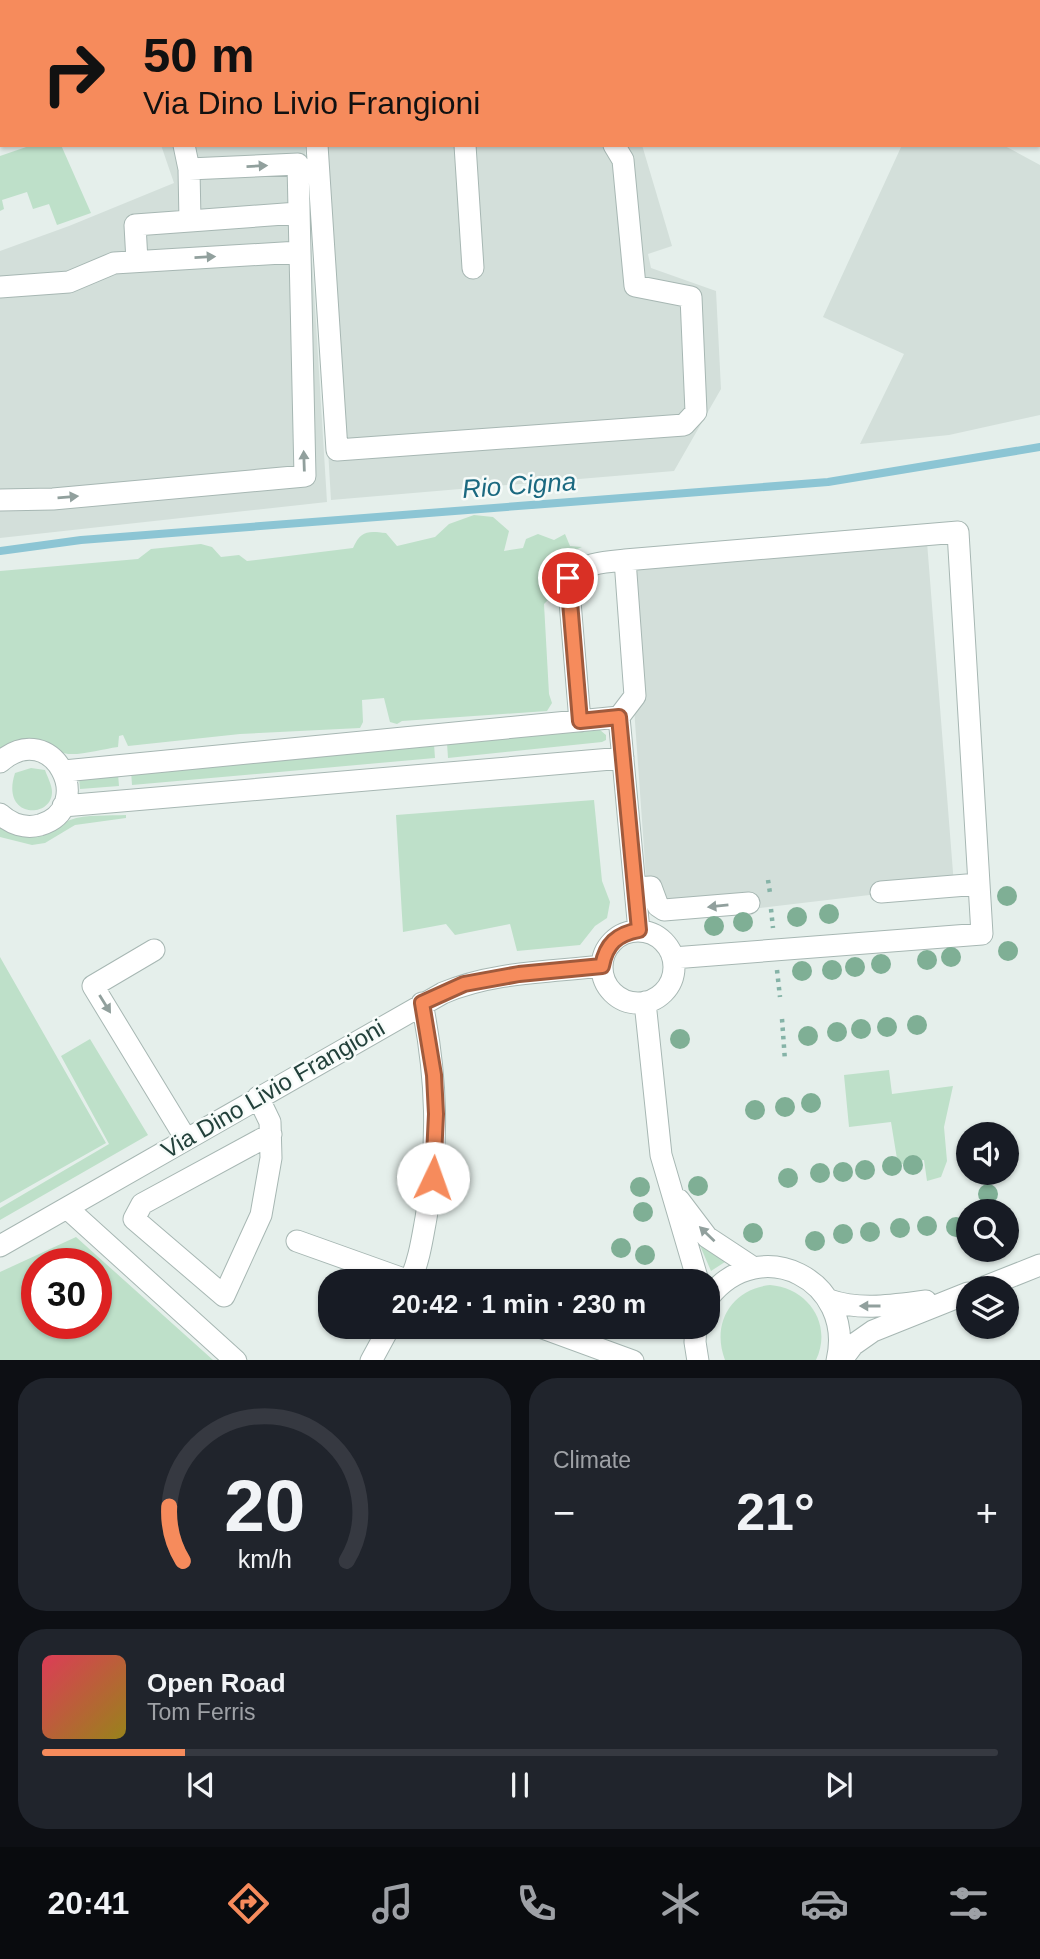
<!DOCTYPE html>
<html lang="en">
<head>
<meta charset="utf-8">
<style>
	body { margin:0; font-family:Helvetica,sans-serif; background:#20242c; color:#f1f3f6; height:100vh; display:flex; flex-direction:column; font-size:26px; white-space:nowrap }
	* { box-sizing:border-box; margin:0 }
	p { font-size:23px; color:#9ea1a6 }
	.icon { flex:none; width:38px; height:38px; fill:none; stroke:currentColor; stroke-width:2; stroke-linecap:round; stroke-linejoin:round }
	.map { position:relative; height:1360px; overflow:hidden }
	.side { display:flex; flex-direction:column; gap:18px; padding:18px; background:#0d0f14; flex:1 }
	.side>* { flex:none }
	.hud { position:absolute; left:0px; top:0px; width:1041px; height:147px; box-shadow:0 2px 5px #0004; background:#f68b5c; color:#111; overflow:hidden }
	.buttons { position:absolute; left:956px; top:1122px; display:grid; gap:14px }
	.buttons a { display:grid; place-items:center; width:63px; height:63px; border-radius:50%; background:#171b24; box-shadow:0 2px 5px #0004; font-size:35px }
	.speed { position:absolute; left:21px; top:1248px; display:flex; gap:14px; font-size:35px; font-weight:700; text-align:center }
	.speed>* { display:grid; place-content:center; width:91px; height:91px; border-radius:50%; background:#171b24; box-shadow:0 2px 5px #0004; line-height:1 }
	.speed .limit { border:10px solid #d22; background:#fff; color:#111 }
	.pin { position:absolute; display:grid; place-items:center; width:60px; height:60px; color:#fff; margin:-30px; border:4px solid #fff; border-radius:50%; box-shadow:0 2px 7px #0007 }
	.me { position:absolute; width:77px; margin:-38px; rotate:3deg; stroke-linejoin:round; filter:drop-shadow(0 0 5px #0008) }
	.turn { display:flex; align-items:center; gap:24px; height:147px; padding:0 28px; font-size:32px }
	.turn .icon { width:91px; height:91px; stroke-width:2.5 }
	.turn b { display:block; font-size:49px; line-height:60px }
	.big { font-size:52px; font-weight:800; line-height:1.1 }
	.side .card { flex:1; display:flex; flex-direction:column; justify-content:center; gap:10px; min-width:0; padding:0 24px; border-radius:28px; background:#20242c }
	.side .dial { align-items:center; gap:0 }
	.dial svg { height:182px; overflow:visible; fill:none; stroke:#363941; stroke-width:7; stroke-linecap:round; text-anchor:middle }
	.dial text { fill:#f1f3f6; stroke:none }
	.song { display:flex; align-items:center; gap:21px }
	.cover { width:84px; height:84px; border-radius:10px; background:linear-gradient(135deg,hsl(350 70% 55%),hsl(50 70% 35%)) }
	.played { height:7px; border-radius:4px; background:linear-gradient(90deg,#f68b5c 15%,#363941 15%) }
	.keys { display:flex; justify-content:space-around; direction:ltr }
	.heat { display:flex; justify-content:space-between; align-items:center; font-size:38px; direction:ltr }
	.side .tiles { flex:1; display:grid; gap:18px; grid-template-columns:1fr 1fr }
	.card:last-child { grid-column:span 2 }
	.trip { position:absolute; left:318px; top:1269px; width:402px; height:70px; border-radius:28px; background:#171b24; box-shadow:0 2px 5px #0004; font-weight:800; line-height:70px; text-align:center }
	.tabs { display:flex; height:112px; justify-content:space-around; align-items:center; background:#090b0e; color:#9ea1a6 }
	.tabs .icon { width:49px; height:49px }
	.tabs .selected { color:#f68b5c }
	.tabs b { font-size:32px; color:#f1f3f6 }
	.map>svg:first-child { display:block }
</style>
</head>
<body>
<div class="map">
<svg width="1040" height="1361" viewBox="0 0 1040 1361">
	<rect width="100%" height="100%" fill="#e5efeb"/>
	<!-- built -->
	<path fill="#d3dfda" d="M0,0H267L2,2L0,109Z
		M161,145H305L327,502L0,538V251L69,226L174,183Z
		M310,145H642L672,246L648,254L651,268L716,291L721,389L674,471L331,500Z
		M902,145H1003L1040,165V415L949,435L860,444L904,354L823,317Z
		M927,542L954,885L668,919L648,905L624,567Z"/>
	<!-- green -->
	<path fill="#bee0c9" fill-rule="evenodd" d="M32,145H61L91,213L57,225L49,204L33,209L27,192L2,200L4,209L0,211V156Z
		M474,515L493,517L509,531L504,551L523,548L526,539L538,534L554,540L565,534L570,546L582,547C556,558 552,570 552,596L544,604L549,694L552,703L547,711L402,721L397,724L390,722L384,698L362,700L363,722L360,728L240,734L128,746L123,735L119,736L118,747C103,749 83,755 68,754C46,751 21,731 0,749V571L138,559L151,549L201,544L212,547L221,557L239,555L247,561L353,548C361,530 368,531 386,533L397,546L435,537L449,524Z
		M600,730L606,735V740L602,742L448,758L447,743Z
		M434,744L435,758L132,785L131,771Z
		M31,768L45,770C47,776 52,785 52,792C52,819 0,819 15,773Z
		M118,774L119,786L80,789L79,776Z
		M594,800L602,881L610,902L607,918L595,926L580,945L517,951L510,924L455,935L446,924L403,932L396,815Z
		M126,815V818L75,825L45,843L32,845L0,837V822C32,848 39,832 70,820C86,814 109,816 126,815Z
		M0,957L106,1143L0,1203Z
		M90,1039L148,1135L0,1220V1208L109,1144L61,1056Z
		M889,1070L892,1094L953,1086L944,1127L947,1161L941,1177L927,1181L924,1160L898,1165L891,1122L849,1127L844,1075Z
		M76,1237L213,1360H0V1272ZM37,1264H96V1323H37Z
		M698,1241L728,1260L711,1271Z
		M770,1285C808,1288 833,1324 816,1360H725C711,1324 731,1289 770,1285Z"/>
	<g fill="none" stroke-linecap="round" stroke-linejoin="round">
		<!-- stream -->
		<path stroke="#8cc5d4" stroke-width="8" d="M0,551L81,540L828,482L1040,447"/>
		<defs>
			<path id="minor" d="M349,0L350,2
				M825,0L829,2
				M310,2L314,0
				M0,134L2,133
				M184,145L189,169L190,221L298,213
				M317,145L337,450L684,425L696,412L691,297L635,286L623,160L614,145
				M465,145L473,268
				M137,261L135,225L190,221
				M0,287L69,282L114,263L299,252
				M0,500L53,499L305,476L298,164L189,169
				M625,560L635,696L619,717L639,931
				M580,721L568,578C584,563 604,562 625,560L958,532L982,934L673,958
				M0,762C53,716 98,808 40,825C25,829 11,824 0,814
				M64,771L619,717
				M63,806L623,758
				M635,888L651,887L658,906L664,910L749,903
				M881,892L979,884
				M602 967a36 36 0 1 1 72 0a36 36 0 1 1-72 0Z
				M154,950L93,986L186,1139
				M645,1002L661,1155L698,1281
				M258,1097L270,1122L271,1158L261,1215L224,1296L134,1219L142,1204L271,1134
				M679,1200L707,1237L754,1268
				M67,1208L236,1361
				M297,1241L409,1281
				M0,1246L443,993C492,972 549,972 602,966
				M410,1281C419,1261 422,1240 426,1218C439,1144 437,1078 422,1003
				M982,1288L1040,1265
				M709,1297C760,1232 856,1280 837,1361
				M829,1300C860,1311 894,1305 926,1301
				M537,1326L633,1361
				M696,1326L695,1342L698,1361
				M371,1361L390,1326
				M841,1361L853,1345L873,1331L968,1293"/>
			<path id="major" d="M743,0L747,2
				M1040,132V133"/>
		</defs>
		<!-- minor casing -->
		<use href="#minor" stroke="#a7b7b3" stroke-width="23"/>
		<!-- major casing -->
		<use href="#major" stroke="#c1cac8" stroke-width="23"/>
		<!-- path -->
		<path stroke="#85b3a7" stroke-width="4.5" stroke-dasharray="3.5 5" stroke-linecap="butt" d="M768,880L770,893
			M771,909L773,928
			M777,970L780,997
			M782,1019L785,1061"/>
		<!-- minor -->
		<use href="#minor" stroke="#fff" stroke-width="21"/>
		<!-- major -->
		<use href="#major" stroke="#69a599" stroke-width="21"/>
		<defs>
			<path id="rail" d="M26,2L34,0
				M78,2L84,0
				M0,8L2,7
				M0,28L2,27"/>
		</defs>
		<!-- rail casing -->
		<use href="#rail" stroke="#5e7d76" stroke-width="8"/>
		<!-- rail -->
		<use href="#rail" stroke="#f6fbf9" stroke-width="5" stroke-dasharray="16" stroke-linecap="butt"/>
	</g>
	<!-- trees -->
	<g fill="#7faf95">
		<circle cx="1007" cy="896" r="10"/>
		<circle cx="829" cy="914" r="10"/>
		<circle cx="797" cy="917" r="10"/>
		<circle cx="743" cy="922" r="10"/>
		<circle cx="714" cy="926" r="10"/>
		<circle cx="1008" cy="951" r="10"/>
		<circle cx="951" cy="957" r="10"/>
		<circle cx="927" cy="960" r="10"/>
		<circle cx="881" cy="964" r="10"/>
		<circle cx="855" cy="967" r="10"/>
		<circle cx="832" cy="970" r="10"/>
		<circle cx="802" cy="971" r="10"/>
		<circle cx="917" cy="1025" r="10"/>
		<circle cx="887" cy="1027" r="10"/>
		<circle cx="861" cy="1029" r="10"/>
		<circle cx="837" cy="1032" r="10"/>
		<circle cx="808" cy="1036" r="10"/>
		<circle cx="680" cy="1039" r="10"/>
		<circle cx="811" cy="1103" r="10"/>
		<circle cx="785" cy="1107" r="10"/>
		<circle cx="755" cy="1110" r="10"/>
		<circle cx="913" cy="1165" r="10"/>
		<circle cx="892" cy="1166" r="10"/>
		<circle cx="865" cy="1170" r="10"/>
		<circle cx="843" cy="1172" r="10"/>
		<circle cx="820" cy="1173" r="10"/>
		<circle cx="788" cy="1178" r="10"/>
		<circle cx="698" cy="1186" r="10"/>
		<circle cx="640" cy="1187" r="10"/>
		<circle cx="988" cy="1194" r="10"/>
		<circle cx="643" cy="1212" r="10"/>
		<circle cx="927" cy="1226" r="10"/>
		<circle cx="956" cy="1227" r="10"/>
		<circle cx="900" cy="1228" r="10"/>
		<circle cx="870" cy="1232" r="10"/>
		<circle cx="753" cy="1233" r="10"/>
		<circle cx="843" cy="1234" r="10"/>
		<circle cx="815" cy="1241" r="10"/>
		<circle cx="621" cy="1248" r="10"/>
		<circle cx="645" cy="1255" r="10"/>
	</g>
	<!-- one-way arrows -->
	<defs><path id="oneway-solid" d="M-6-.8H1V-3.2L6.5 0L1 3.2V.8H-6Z" transform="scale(1.75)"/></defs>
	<g fill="#91a09d">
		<use href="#oneway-solid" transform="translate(257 166) rotate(-3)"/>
		<use href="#oneway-solid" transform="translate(205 257) rotate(-3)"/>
		<use href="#oneway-solid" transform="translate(304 461) rotate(-92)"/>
		<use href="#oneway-solid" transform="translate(68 497) rotate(-5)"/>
		<use href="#oneway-solid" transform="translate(718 906) rotate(174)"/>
		<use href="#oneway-solid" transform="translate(105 1004) rotate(58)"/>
		<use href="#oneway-solid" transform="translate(707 1234) rotate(-136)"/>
		<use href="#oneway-solid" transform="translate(870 1306) rotate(180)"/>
	</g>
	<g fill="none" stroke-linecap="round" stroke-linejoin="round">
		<defs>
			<path id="route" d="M433,1178L436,1114L434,1075L422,1003L464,984L519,974L602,966C606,944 617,934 639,930L619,717L580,721L568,578"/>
		</defs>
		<!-- route casing -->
		<use href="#route" stroke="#a05a3c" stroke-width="18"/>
		<!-- route -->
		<use href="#route" stroke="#f68b5c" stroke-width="12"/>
	</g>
	<g text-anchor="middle" stroke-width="5" stroke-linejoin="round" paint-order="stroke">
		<!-- street labels -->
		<g font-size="24" fill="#23413b" stroke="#f6fbf9">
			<text transform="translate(273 1089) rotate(-30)" y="8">Via Dino Livio Frangioni</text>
		</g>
		<!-- water labels -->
		<g font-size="26" font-style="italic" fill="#1b6980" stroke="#f6fbf9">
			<text transform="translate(519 485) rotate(-4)" y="9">Rio Cigna</text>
		</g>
	</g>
</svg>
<div class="buttons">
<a><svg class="icon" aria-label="sound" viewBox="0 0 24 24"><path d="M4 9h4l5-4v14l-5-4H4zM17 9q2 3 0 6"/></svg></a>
<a><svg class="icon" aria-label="search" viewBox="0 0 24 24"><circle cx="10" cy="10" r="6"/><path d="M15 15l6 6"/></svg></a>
<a><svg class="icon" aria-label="layers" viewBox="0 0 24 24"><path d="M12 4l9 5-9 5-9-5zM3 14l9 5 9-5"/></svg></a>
</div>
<div class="speed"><div class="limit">30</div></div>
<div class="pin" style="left:568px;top:578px;background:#d93025"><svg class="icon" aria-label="arrive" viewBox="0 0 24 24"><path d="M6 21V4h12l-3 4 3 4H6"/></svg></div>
<svg class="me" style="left:433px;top:1178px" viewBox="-20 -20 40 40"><circle r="19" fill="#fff"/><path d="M0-13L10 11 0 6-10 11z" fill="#f68b5c"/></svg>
<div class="trip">20:42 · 1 min · 230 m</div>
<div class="hud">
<div class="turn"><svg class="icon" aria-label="right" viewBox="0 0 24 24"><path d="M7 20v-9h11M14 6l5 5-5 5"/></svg><div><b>50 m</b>Via Dino Livio Frangioni</div></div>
</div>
</div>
<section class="side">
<div class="tiles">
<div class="card dial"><svg viewBox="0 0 100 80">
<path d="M14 69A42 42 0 1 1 86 69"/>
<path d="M14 69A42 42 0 0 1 8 45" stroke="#f68b5c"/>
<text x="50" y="56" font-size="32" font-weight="700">20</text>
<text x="50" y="72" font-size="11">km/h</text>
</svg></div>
<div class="card"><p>Climate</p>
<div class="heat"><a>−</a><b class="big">21°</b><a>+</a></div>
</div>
<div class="card">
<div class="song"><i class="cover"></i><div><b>Open Road</b><p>Tom Ferris</p></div></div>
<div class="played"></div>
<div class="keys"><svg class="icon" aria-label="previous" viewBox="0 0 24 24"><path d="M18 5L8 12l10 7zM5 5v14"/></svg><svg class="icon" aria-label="pause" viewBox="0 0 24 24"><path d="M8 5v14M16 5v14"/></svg><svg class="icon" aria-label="next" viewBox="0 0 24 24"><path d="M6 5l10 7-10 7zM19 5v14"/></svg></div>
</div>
</div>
</section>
<nav class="tabs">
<b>20:41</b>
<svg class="icon selected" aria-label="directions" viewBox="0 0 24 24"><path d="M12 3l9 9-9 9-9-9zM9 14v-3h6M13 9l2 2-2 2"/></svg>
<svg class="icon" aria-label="music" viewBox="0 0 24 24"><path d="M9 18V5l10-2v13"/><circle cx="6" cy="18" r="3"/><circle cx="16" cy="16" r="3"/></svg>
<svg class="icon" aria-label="phone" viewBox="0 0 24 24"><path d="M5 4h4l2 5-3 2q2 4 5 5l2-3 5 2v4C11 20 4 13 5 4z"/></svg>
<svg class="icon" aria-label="climate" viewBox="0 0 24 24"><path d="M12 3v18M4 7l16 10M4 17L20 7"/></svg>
<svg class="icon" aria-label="car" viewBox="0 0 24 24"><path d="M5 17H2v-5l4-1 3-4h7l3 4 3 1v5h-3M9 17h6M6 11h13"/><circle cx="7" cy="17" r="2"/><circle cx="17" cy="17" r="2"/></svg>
<svg class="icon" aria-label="filters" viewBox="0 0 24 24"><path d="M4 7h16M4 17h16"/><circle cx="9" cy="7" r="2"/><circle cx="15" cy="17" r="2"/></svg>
</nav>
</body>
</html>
